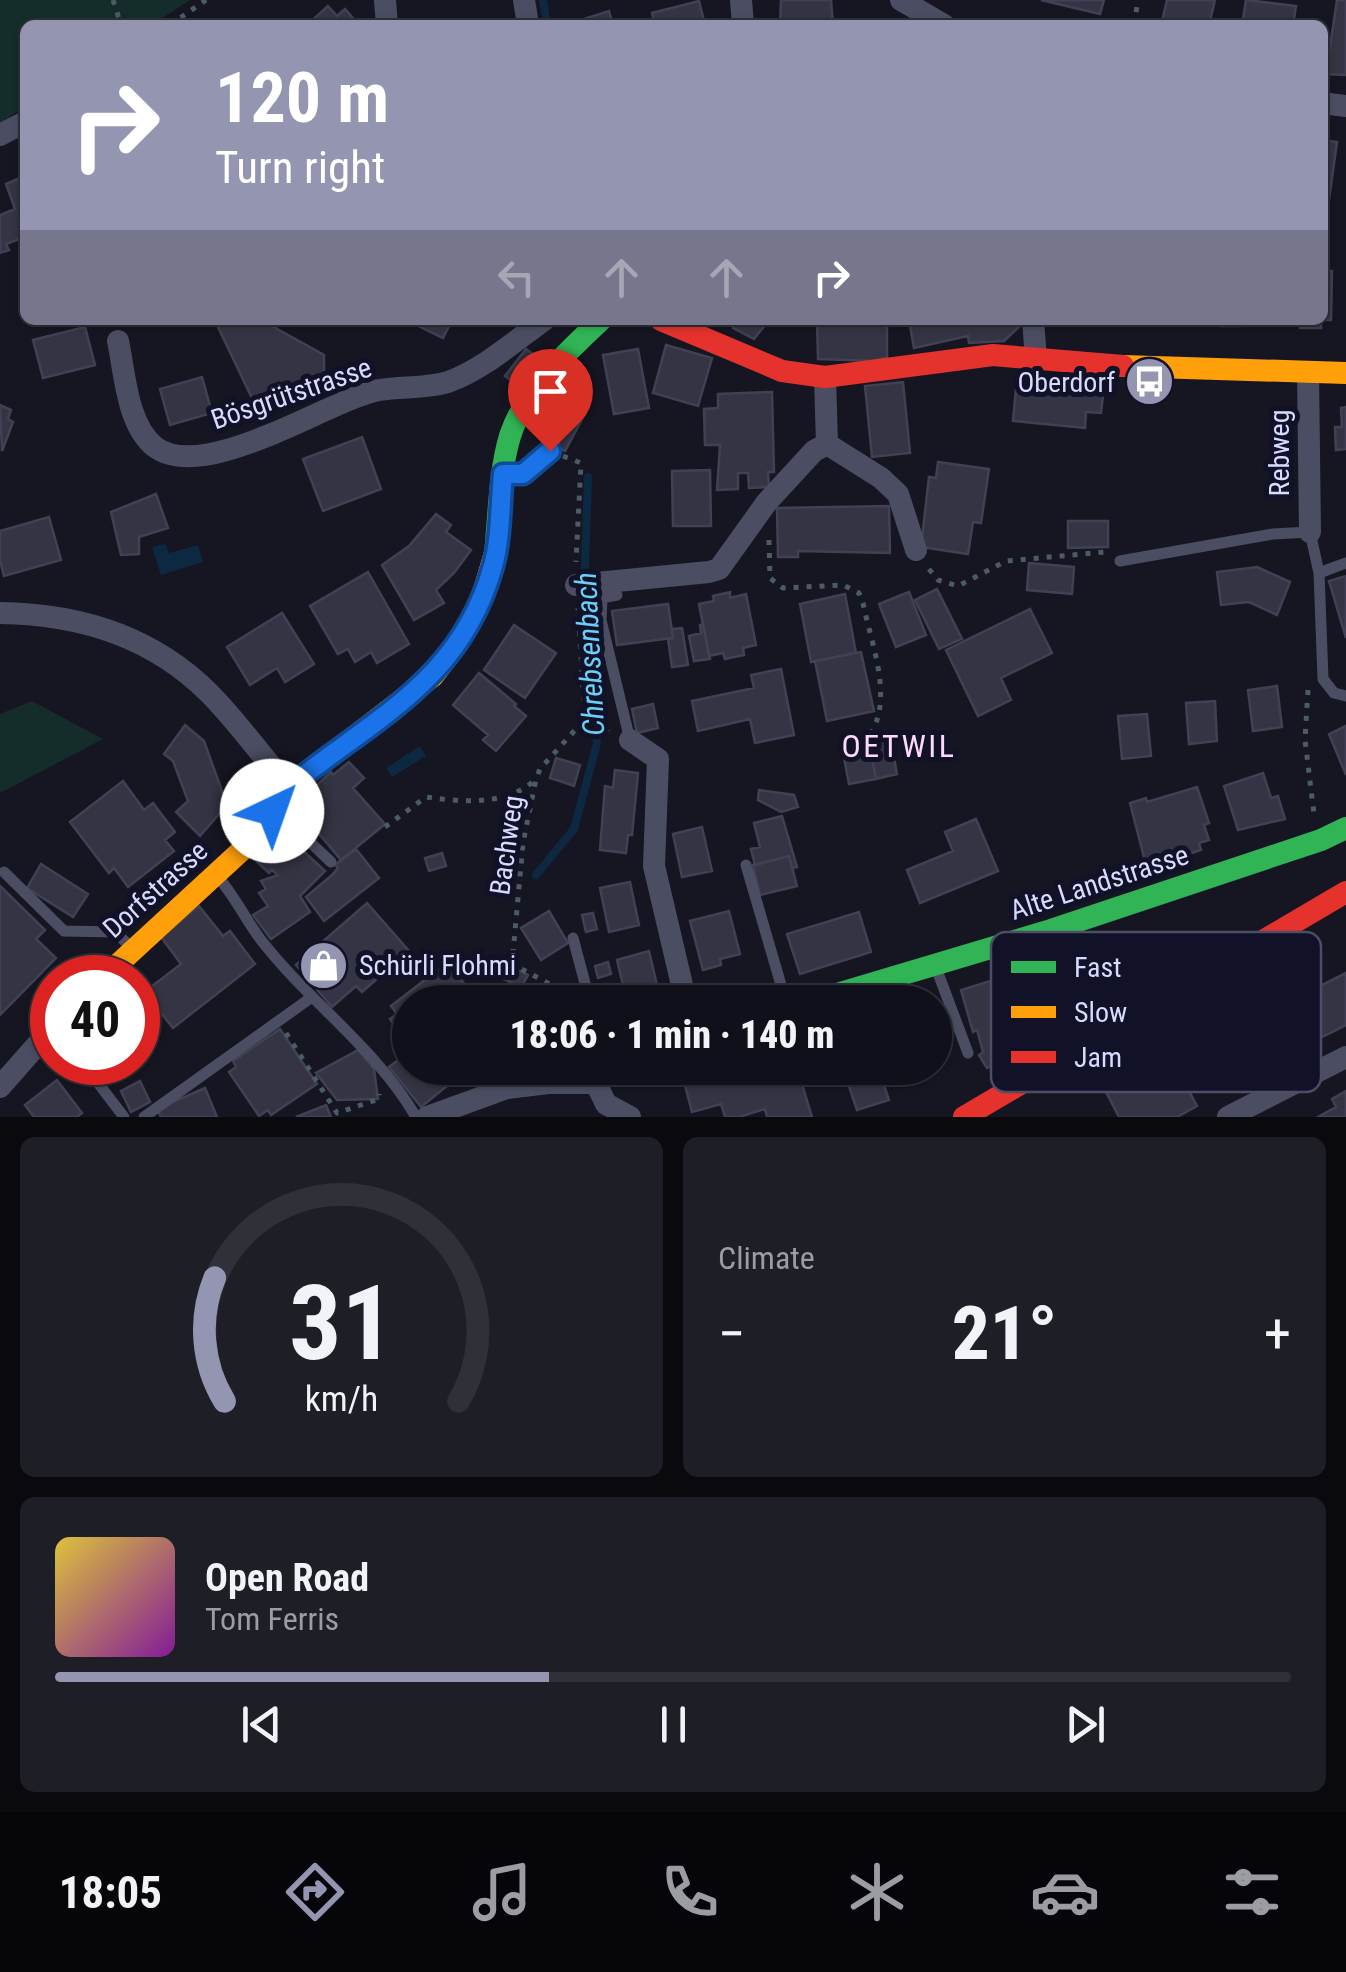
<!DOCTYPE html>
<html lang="en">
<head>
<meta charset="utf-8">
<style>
	body { margin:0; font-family:"Roboto Condensed",sans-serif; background:#1e1e27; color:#f1f3f6; height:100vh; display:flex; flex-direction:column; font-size:38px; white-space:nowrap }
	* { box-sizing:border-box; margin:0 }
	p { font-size:32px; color:#9c9da2 }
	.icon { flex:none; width:55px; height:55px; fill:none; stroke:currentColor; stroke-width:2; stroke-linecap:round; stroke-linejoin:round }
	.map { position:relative; height:1117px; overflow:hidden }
	.details { display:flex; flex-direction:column; gap:20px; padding:20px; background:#09090e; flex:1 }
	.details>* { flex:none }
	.guide { position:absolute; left:20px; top:20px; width:1308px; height:305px; border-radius:15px; box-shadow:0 2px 8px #0004,0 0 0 2px #303039; background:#9495b1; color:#fff; overflow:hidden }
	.speed { position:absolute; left:30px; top:955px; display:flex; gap:20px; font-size:50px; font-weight:700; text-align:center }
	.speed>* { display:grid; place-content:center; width:130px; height:130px; border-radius:50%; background:#10101a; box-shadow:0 2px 8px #0004,0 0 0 2px #303039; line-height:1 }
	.speed .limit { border:15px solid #d22; background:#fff; color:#111 }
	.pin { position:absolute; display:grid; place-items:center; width:85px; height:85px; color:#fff; margin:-102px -42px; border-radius:50% 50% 50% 0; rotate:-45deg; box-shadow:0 0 10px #0007 }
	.pin .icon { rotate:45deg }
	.me { position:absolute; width:110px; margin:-55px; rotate:42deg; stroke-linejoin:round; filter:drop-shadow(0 0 8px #0008) }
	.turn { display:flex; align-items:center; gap:35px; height:210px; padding:0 30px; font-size:45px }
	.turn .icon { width:130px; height:130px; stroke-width:2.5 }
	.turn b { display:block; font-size:70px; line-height:85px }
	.lanes { display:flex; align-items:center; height:95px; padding:0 30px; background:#0003; justify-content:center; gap:50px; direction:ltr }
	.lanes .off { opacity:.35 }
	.big { font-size:75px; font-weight:800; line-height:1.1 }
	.details .widget { flex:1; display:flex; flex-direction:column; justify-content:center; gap:15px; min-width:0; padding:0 35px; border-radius:15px; background:#1e1e27 }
	.details .dial { align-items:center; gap:0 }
	.dial svg { height:260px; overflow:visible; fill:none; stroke:#303039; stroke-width:7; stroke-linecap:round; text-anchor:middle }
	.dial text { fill:#f1f3f6; stroke:none }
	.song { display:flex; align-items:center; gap:30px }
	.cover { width:120px; height:120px; border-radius:15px; background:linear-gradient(135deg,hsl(50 70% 55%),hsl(290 70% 35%)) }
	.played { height:10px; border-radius:5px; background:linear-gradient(90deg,#9495b1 40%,#303039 40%) }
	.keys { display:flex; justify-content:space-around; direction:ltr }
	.heat { display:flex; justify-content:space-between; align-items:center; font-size:55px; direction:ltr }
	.details .tiles { flex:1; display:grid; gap:20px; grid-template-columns:1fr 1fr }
	.widget:last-child { grid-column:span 2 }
	.trip { position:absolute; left:392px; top:985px; width:560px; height:100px; border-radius:50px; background:#10101a; box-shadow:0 2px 8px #0004,0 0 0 2px #303039; font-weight:800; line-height:100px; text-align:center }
	.dock { display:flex; height:160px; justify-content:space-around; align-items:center; background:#06060a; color:#9c9da2 }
	.dock .icon { width:70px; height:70px }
	.dock .selected { color:#9495b1 }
	.dock b { font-size:45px; color:#f1f3f6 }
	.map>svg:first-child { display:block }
</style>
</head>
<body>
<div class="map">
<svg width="1346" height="1117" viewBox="0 0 1346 1117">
	<rect width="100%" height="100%" fill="#161622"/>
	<!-- green -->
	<path fill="#142d2a" d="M0,0H190L151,25H25V106L0,123Z
		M32,701L103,739L0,793V714Z"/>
	<!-- water -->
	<path fill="#0d2841" d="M165,544L169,553L198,545L203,562L161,575L152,547Z
		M420,746L426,756L392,777L386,768Z"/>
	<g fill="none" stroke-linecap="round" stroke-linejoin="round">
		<!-- stream -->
		<path stroke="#0d2841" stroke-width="8" d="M543,0L547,25
			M536,875L574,829L597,743L584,597L588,477"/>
	</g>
	<!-- building -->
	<path fill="#343444" stroke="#414155" stroke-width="2.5" d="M781,0H831L833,25H780Z
		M1041,0H1104L1100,14Z
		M1167,0H1215L1209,25H1161Z
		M1246,0L1296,6L1293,25H1242Z
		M1337,0H1346V75L1326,74Z
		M699,1L705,25H655L652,13Z
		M328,6L337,16L345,9L359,25H307Z
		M609,11L613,25H572L571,23Z
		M417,20L458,22V25H417Z
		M1322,140L1337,142L1327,214L1322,213Z
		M25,176V237L6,244L9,250L0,253V215L15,209L6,184Z
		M1322,251L1324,270L1332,271L1331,320H1322Z
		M229,320H261L324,355V384L260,415L217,325Z
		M406,320H452L443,338Z
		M737,320H769L754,339L733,328Z
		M817,320H887V357L875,361L818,359Z
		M909,320H1020L1021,325L1004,341L969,343L968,336L914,348Z
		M1115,320H1152V325L1115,324Z
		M1220,320H1240V326H1220Z
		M1300,320H1321V328H1300Z
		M85,327L95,365L43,378L33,340Z
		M666,345L712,358L698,406L653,393Z
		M526,349L543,362L523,389L505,376Z
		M638,349L649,408L614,414L603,355Z
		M1040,376L1087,380V385L1104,386L1101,413L1086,412L1085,428L1013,421L1017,378L1040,380Z
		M202,377L212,413L170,425L160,389Z
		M903,382L910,453L872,457L865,386Z
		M772,392L774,472H768L769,487L749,488L748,473H738V489L717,490L720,445H705L704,409L718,408V394Z
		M562,399L586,412L565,451L540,437Z
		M0,405L11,410L8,419L13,422L2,451Z
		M1346,407V449L1336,450L1335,427H1342L1341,408Z
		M362,437L381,489L323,511L303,459Z
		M938,462L989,469L981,523L973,522L968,554L921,547L929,477L936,478Z
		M710,470L711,526H673L672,471Z
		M156,494L168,528L139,537V554L121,555L111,512Z
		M889,506L890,553L798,551V557H778L777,508Z
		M436,514L451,525L446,532L471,550L454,573L436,590L444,603L414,620L382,565L409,546Z
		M49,517L61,560L4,576L0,560V531Z
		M1068,521H1108V547L1068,548Z
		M1029,563L1074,567L1072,594L1027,590Z
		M1257,567L1290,582L1277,615L1249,602L1221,605L1217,572Z
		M368,572L409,644L377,663L371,652L355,662L348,649L338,654L310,606Z
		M1346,576V638L1329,581Z
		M937,589L962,639L939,649L915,600Z
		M730,592V598L746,594L756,645L743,648L744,655L725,659L723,653L709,656L699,604L714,601L713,596Z
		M909,592L926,635L896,647L879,604Z
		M845,594L856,653L811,662L800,604Z
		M668,604L673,638L617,645L612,611Z
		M1030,609L1052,653L1001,678L1011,700L978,716L946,650Z
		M282,613L314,664L285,682L277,668L250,685L227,647Z
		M703,624L710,659L694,661L689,636L701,633L700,625Z
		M514,625L556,653L525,698L484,670Z
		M682,628L688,665L672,667L668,639L673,638L672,629Z
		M861,652L874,711L827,721L815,661Z
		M781,669L794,735L755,743L750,719L698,731L692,701L754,688L751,675Z
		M479,673L516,704L514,706L526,716L496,751L483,740L488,735L453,705Z
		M1277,686L1282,727L1253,731L1248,690Z
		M1215,701L1217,741L1189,744L1186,703Z
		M653,704L658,728L637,733L632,709Z
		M1147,714L1151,756L1122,759L1118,716Z
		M185,725L204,741L227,805L200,836L176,812L188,801L173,761L164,754Z
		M1346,726V775L1329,734Z
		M890,737L897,774L876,779L869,742Z
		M869,742L876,779L849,784L842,747Z
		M556,758L580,765L574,786L550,778Z
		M349,762L364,778L353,788L385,824L341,860L295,805L331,772L333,775Z
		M615,770L638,773L632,835H628L626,853L600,850L605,786L613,788Z
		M1263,773L1271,798L1278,796L1285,819L1238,830L1224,786Z
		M123,781L144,810L153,803L175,832L165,840L174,851L128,887L114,868L109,873L70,822Z
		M1197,787L1209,823L1204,825L1209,840L1199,843L1201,850L1186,855L1184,849L1168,854L1171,862L1156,867L1153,858L1145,861L1130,803L1146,798L1147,802Z
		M759,790L794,795L798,807L781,812L758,800Z
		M782,816L797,867L792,868L789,856L755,865L751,849L760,847L754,823Z
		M976,819L998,871L920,903L907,870L953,851L945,832Z
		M702,827L712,871L682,877L673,834Z
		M282,831L325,871L300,896L310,912L271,939L253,915L268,906L259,893L266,889L261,881L278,875L272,870L269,873L255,860Z
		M356,849L379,878L324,921L306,897L332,875L338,868L335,865Z
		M442,853L446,866L429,871L425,858Z
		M789,856L797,886L760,895L753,865Z
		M41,864L88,894L73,917L27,888Z
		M630,882L639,925L609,932L600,888Z
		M0,886L45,930L36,939L56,958L0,1015Z
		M367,903L409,951L362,992L356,986L332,1007L296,965Z
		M199,906L223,936L230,931L255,964L173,1028L161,1013L138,1026V988L143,993L181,964L161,937Z
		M549,911L568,943L541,960L521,928Z
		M729,911L740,954L720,959L721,965L703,970L690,921Z
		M859,912L871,952L800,974L787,934Z
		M593,913L597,929L586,932L582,915Z
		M1059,947L1078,1015L987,1068L979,1055L983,1052L977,1030L973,1032L961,990L1036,967L1032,955Z
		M649,951L661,1002H627L617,960Z
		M448,962L465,985L455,991L459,996L449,1002H410V1025L400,1033L390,1019L397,1014L391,1006Z
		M608,962L611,974L598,978L595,966Z
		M510,966L528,975L521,988L504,979Z
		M1346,973V1025L1322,1037L1302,995Z
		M539,991L548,1002H524Z
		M280,1029L317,1084L271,1115L268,1110L259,1116L229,1072L236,1067L233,1061Z
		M358,1050L374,1069L378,1099L337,1100L316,1073Z
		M410,1051V1068H469L421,1107L389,1067Z
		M1169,1053L1197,1106L1177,1117H1119L1104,1088Z
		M706,1068H797L812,1117H767L765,1109L739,1117H725L721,1104L692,1112L682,1074Z
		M878,1068L889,1100L857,1110L846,1078Z
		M57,1080L82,1113L77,1117H34L25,1105Z
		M140,1081L150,1102L131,1112L121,1091Z
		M205,1088L217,1117H161L157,1109Z
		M1346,1091V1117H1318L1336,1107L1332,1099Z
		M326,1105L331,1117H296Z"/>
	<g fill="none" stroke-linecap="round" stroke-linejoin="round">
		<!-- path -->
		<path stroke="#4b5c65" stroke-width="5" stroke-dasharray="5 8" stroke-linecap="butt" d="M113,0L121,25
			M170,25L206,0
			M1134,25L1138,0
			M563,456L581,463L576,562
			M769,540L770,578L783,588L843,585L859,593L863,603C871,644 894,697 870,735L840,740
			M929,569L938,580L958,586L1006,561L1105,552
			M1308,690L1305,740L1314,814
			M585,719L603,725L608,732
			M385,827L426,797C461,802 505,806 534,781
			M572,996L512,964L523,843L536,779L540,769L585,719L578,608
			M286,1033L337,1113L379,1099V1094"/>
		<!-- lane -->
		<path stroke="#4b4e62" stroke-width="11" d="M503,474L523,473L550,451
			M1120,561L1273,534L1310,532L1319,573L1323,679L1334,693L1346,696
			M1319,573L1346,563
			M617,595L602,598L601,620L630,740
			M269,823L294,827L331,862
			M746,865L786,1002
			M4,872L64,931L115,932L132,948
			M217,876C235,896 245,919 261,940C309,1002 377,1049 416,1117
			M573,938L590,1002
			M935,965L968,1053
			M82,1062L124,1117
			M144,1117L312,997"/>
		<!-- street -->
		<path stroke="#4b4e62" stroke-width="22" d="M385,0L387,25
			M524,0L528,25
			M741,0L743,25
			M901,0L944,25
			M1322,103L1346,106
			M0,135L25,122
			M1033,320L1036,359
			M118,341C125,374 127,425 155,447C205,484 328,400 379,390C402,386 425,389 448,382C482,370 515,341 544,320
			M1308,373L1310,532
			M825,377L827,444L881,478L898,494L916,550
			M576,585L709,572L719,569L767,502L814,451L827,444
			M0,613C79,614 153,637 209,693C238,722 262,757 289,787
			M630,740L658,759L654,866L686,1002
			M596,1083L606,1104L630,1117
			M0,1087L52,1028
			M427,1117L507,1088L548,1083H596
			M1228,1117L1346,1057"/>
		<!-- fast -->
		<path stroke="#30b455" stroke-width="22" d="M495,553C499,515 499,473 510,436C525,390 567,352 601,320
			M810,1002L1051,930L1321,840L1346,828"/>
		<!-- slow -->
		<path stroke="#ff9f0a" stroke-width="22" d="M1123,366L1346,373
			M103,978L254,839L289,787L433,676L459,642L480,604L495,553"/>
		<!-- jam -->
		<path stroke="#e5322d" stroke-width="22" d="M661,320L782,371L825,377L993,355L1123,366
			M964,1117L1346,892"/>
	</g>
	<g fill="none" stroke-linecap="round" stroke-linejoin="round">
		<defs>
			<path id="route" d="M272,811L289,787C374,718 461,681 493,566C501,538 500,504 503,474H523L550,451"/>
		</defs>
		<!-- route casing -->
		<use href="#route" stroke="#114b97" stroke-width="25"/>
		<!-- route -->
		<use href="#route" stroke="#1a73e8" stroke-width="18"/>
	</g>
	<!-- icons -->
	<defs>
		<symbol id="bus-disc" viewBox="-11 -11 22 22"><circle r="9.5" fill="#9495b1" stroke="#111127"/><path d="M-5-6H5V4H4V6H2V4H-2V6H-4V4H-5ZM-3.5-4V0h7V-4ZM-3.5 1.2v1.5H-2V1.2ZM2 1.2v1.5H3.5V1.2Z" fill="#fff"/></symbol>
		<symbol id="shop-disc" viewBox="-11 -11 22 22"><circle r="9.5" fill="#9495b1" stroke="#111127"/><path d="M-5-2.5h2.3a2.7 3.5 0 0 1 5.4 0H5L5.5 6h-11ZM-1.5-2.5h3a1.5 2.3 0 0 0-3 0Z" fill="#fff"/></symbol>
	</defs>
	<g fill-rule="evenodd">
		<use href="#bus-disc" x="1122" y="354" width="55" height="55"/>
		<use href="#shop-disc" x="296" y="938" width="55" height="55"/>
	</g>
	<g text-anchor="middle" stroke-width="10" stroke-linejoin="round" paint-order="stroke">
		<!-- poi labels -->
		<g font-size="28" fill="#d8dafe" stroke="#111127" text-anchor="end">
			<text x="1115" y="392">Oberdorf</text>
			<text x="359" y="975" text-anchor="start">Schürli Flohmi</text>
		</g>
		<!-- street labels -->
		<g font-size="28" fill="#d8dafe" stroke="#111127">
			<text transform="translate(291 393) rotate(-19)" y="10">Bösgrütstrasse</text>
			<text transform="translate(1279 453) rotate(-90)" y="10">Rebweg</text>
			<text transform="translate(506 845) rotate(-82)" y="10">Bachweg</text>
			<text transform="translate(1099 882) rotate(-18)" y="10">Alte Landstrasse</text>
			<text transform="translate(155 889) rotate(-42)" y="10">Dorfstrasse</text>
		</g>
		<!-- water labels -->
		<g font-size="30" font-style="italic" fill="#6ad0fa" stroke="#111127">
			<text transform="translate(590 654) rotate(-93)" y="10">Chrebsenbach</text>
		</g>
		<!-- quarter labels -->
		<g font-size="32" letter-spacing="2.5" fill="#fedaf7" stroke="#111127">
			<text x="899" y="757">OETWIL</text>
		</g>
	</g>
	<!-- legend -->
	<rect x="991" y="932" width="330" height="160" rx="15" fill="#111127" stroke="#4d4d68" stroke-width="2.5"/>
	<rect x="1011" y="961" width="45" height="12" fill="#30b455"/>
	<rect x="1011" y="1006" width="45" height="12" fill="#ff9f0a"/>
	<rect x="1011" y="1051" width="45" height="12" fill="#e5322d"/>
	<g font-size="28" fill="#d8dafe">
		<text x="1074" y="977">Fast</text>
		<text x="1074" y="1022">Slow</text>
		<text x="1074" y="1067">Jam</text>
	</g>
</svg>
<div class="speed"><div class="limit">40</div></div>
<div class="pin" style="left:550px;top:451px;background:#d93025"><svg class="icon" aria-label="arrive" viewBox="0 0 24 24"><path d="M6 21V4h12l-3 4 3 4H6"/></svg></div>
<svg class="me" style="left:272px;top:811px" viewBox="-20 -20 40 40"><circle r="19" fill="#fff"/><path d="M0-13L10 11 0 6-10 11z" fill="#1a73e8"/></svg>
<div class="trip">18:06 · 1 min · 140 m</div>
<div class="guide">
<div class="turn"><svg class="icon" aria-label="right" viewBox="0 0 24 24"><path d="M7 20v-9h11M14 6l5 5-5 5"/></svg><div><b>120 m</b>Turn right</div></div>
<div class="lanes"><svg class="icon off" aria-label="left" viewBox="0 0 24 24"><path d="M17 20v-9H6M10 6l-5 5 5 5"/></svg><svg class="icon off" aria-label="ahead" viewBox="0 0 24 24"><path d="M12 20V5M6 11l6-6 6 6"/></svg><svg class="icon off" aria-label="ahead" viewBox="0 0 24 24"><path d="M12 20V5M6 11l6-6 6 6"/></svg><svg class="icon" aria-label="right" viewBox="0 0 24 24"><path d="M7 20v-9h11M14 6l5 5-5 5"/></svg></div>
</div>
</div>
<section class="details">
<div class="tiles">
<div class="widget dial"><svg viewBox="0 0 100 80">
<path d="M14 69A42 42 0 1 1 86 69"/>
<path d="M14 69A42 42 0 0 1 11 31" stroke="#9495b1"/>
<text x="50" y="56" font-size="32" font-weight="700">31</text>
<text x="50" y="72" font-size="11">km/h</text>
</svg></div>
<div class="widget"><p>Climate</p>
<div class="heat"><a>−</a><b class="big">21°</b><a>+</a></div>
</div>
<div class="widget">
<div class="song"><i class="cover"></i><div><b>Open Road</b><p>Tom Ferris</p></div></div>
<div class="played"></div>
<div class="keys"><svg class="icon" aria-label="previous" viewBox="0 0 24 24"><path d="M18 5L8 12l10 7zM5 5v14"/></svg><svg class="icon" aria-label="pause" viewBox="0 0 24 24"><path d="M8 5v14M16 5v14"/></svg><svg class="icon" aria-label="next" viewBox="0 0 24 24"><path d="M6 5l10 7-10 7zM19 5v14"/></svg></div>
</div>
</div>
</section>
<nav class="dock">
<b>18:05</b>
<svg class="icon selected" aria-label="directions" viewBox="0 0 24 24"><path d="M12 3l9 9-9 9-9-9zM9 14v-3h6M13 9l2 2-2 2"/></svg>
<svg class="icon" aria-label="music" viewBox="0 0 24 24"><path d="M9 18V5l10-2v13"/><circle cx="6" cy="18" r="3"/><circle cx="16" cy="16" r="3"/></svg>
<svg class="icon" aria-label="phone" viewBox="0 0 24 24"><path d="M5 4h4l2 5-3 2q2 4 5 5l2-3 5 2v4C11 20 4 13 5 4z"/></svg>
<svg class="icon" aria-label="climate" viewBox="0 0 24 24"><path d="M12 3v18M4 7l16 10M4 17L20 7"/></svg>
<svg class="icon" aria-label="car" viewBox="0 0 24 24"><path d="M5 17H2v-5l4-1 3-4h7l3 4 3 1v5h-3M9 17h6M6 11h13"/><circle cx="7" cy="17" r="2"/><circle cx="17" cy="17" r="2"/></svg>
<svg class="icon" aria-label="filters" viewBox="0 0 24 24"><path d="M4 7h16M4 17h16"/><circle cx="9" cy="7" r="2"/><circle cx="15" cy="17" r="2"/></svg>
</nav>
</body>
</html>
